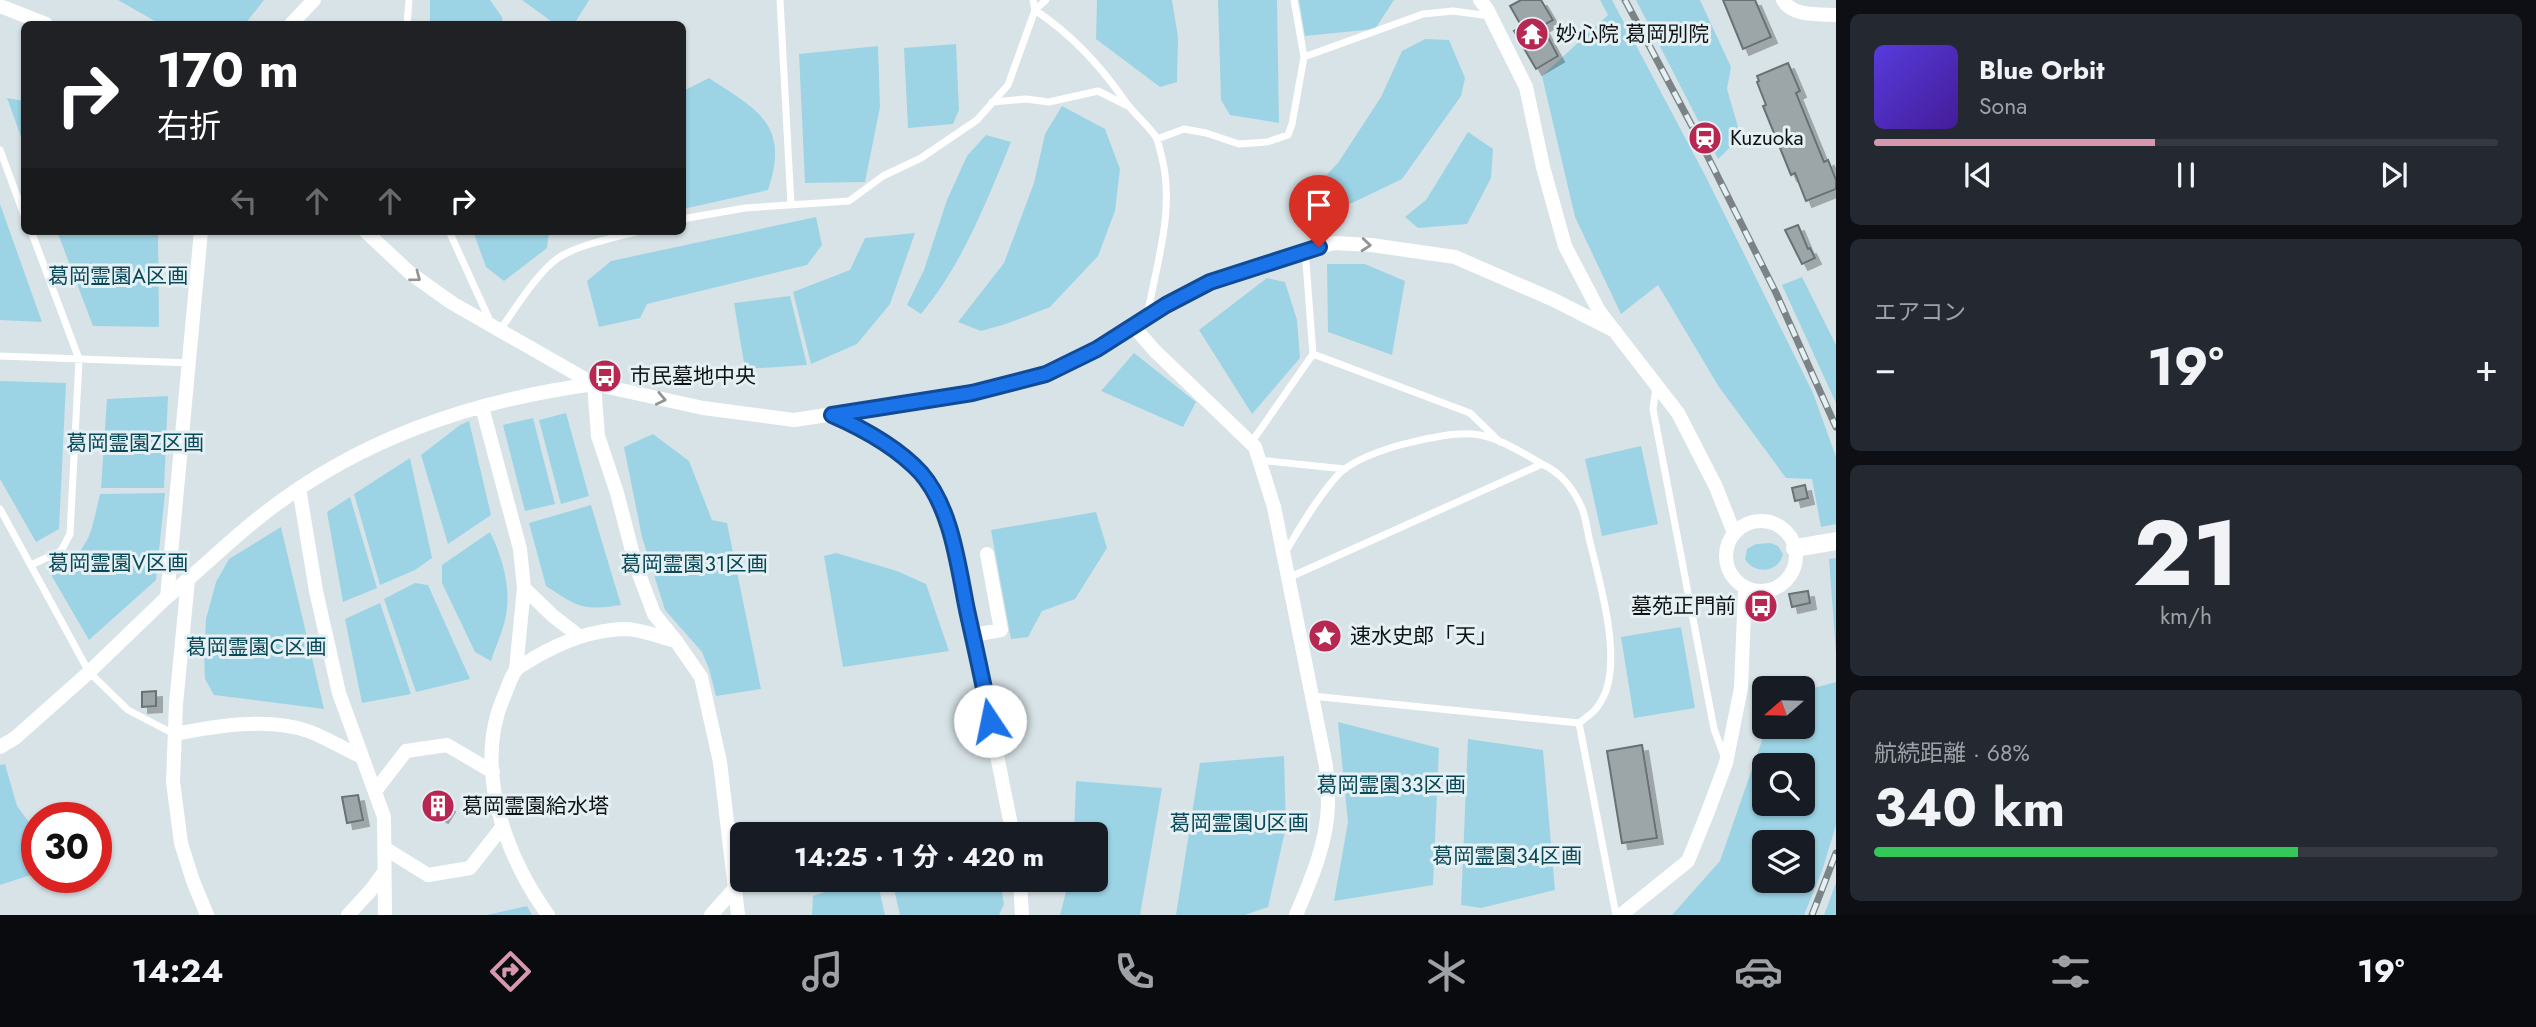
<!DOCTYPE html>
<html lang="ja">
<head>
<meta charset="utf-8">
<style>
	body { margin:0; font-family:Jost,"Noto Sans JP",sans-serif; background:#242831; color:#f1f3f6; height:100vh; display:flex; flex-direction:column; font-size:26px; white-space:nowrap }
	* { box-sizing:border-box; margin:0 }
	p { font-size:23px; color:#9ea1a6 }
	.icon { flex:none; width:38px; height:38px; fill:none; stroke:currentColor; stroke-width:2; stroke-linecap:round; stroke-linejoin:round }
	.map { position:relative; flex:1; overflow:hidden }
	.details { display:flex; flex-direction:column; gap:14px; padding:14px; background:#0d0f14; width:700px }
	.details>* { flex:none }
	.hud { position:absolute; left:21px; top:21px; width:665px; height:214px; border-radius:10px; box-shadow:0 2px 5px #0004; background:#202124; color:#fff; overflow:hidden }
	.needle { width:46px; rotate:250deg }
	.buttons { position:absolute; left:1752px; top:676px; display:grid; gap:14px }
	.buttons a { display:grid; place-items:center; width:63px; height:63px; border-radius:10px; background:#171b24; box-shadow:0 2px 5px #0004; font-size:35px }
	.speed { position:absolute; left:21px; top:802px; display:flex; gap:14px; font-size:35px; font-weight:700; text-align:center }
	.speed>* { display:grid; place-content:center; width:91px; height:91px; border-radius:50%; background:#171b24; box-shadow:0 2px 5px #0004; line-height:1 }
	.speed .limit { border:10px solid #d22; background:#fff; color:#111 }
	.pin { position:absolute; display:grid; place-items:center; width:60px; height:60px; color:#fff; margin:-72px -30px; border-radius:50% 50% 50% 0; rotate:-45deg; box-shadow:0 0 7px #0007 }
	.pin .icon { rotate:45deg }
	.me { position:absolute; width:77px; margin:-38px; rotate:349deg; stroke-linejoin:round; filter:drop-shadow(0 0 5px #0008) }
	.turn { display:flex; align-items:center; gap:24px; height:147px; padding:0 21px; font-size:32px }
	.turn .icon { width:91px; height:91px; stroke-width:2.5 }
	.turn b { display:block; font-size:49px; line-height:60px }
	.lanes { display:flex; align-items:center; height:66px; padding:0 21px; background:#0003; justify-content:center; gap:35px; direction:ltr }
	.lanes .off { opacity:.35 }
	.big { font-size:52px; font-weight:700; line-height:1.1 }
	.details .card { flex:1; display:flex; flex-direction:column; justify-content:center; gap:10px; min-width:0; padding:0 24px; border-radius:10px; background:#242831 }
	.details .dial { align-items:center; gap:0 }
	.dial b { font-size:91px; line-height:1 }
	.song { display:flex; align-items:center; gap:21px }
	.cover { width:84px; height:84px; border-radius:10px; background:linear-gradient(135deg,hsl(250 70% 55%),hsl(260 70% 35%)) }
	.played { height:7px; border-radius:4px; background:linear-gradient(90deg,#d797ac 45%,#363941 45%) }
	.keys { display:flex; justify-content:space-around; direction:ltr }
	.heat { display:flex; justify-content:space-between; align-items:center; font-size:38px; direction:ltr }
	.charge { height:10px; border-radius:5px; background:linear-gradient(90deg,#34c759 68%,#363941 0) }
	.trip { position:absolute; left:730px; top:822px; width:378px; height:70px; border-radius:10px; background:#171b24; box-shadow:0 2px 5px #0004; font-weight:700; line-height:70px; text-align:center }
	.tab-bar { display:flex; height:112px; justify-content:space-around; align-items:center; background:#090b0e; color:#9ea1a6 }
	.tab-bar .icon { width:49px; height:49px }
	.tab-bar .selected { color:#d797ac }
	.tab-bar b { font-size:32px; color:#f1f3f6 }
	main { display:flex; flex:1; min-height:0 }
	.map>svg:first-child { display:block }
</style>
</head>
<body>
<main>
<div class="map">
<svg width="1836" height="915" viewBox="0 0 1836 915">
	<defs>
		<filter id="shadow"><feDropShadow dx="6" dy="6" stdDeviation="0" flood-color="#0004"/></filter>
	</defs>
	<rect width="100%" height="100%" fill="#d8e3e7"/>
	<!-- green -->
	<path fill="#9dd4e5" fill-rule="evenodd" d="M118,0H264L245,24H160Z
		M430,0H490L502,17L503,24H430Z
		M522,0H589L576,21L555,24Z
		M1097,0H1172L1178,37L1177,82L1160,87L1096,39Z
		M1218,0H1277L1279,123L1230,115L1221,100Z
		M1299,0H1394L1375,29L1305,36Z
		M1600,0H1612L1706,177L1813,393L1836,457V524L1821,527L1812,479L1786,478L1719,387L1658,285L1621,314L1575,217L1542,76L1608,15Z
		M1636,0H1700L1731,67L1727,89L1741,137L1718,159Z
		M1425,39L1449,40L1465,78L1461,96L1402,179L1352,203L1310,216L1299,203L1338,163L1381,97L1402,51Z
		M956,44L959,110L953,124L908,128L904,48Z
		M878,46L880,107L865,182L805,183L799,54Z
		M709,78C758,110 790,125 768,190L683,209V91Z
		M7,98L24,101V145Z
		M1062,106L1105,129L1120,169L1115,211L1098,256L1050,307L1006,324L981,331L958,322L1004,263L1034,183L1045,134Z
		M1468,132L1493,149L1491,178L1467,224L1418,228L1405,217L1426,200Z
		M986,135L1011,142C986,203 963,263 921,314L907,305L924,270L947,200L967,156Z
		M0,204L42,322L0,320Z
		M816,217L822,245L807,265L647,304L640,318L599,327L587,281L611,261Z
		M57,231H158L159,327L93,326Z
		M473,231H549L547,248L504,281L486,267Z
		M915,233L890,304L857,344L811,364L793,292L850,270L865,238Z
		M1327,264H1365L1405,281L1392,355L1328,332Z
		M1802,277L1836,345V403L1782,285Z
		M1267,278L1285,282L1297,320L1300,358L1252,414L1199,330Z
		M790,296L807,365L745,369L734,303Z
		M1134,353L1196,402L1183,427L1101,391Z
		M0,381L66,383L59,529L36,542L0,479Z
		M168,396L164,488H101L107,399Z
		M566,413L589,496L561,504L539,420Z
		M533,418L555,504L525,511L503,425Z
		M469,421L491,515L448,544L421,455L460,425Z
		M653,434L689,461L712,520L727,523L761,689L716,696L709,669L702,652L665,610L642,537L624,447Z
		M1641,446L1658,524L1602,536L1585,459Z
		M410,458L432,558L415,570L380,585L354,494Z
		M165,493L156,580L89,640L50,573C91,551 90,536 100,494Z
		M350,497L377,588L343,602L327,512Z
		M591,505L621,605C582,611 578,607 546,586L529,523Z
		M1096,512L1107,548L1075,599L1042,611L1028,637L1011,639L991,530Z
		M281,527L324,709L214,695L205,679L204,655L206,619L216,582L229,559Z
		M490,532C501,554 510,583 507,608C506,625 496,645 491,661L475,652L442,583V565Z
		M1771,543L1778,546L1783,554C1779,573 1754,575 1745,559L1747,549L1756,544Z
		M836,553L897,571L926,584L949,651L843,667L824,556Z
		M1836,558V653L1829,559Z
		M415,583L428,585L470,679L416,692L384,599Z
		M380,603L411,694L362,703L345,619Z
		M1681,627L1695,708L1634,718L1621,637Z
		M1836,682V825L1822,871L1804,915H1672L1720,861L1767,726H1802L1803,691ZM1764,765H1802V803H1764ZM1764,842H1802V880H1764Z
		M1338,722L1439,748L1433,885L1334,901L1348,822Z
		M1468,739L1543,750L1555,890L1481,908L1461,905Z
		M1284,756L1286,827L1268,907L1245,915H1176L1200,763Z
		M5,764L17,806L37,833V873L0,885V765Z
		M1076,781L1162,788L1140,915H1060L1069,880H1096V835H1074Z
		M861,880H877L885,915H812L813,896Z
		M892,880H1000L1004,904L999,915H900Z
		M1836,883V915H1824Z
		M527,906L532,915H487Z"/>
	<!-- building -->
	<path fill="#9ca6a9" stroke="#687275" stroke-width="2" filter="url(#shadow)" d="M1521,0H1541L1553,20L1542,26L1558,56L1536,69L1514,31L1522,27L1510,6Z
		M1723,0H1755L1771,37L1743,49Z
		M1788,63L1800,91L1796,93L1824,162L1828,160L1836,180V189L1806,201L1795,173L1791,175L1763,106L1766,105L1757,82L1759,81L1757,76Z
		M1798,225L1808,249L1810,248L1815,258L1802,264L1785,230Z
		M1805,485L1808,498L1795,501L1792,488Z
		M1808,591L1810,603L1792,607L1789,594Z
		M156,691V706L142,707V692Z
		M1642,745L1657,838L1622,843L1607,751Z
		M358,795L363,820L347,823L342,797Z
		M435,796L449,806L442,817L427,807Z"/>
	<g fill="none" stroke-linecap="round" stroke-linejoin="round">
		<!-- service -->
		<path stroke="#fff" stroke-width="7" d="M780,0L791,205
			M1046,0L1035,10C1072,35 1099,64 1125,101C1134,114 1147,124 1156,137C1159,143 1160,151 1162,158C1175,211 1156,265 1147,317
			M407,24L409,0
			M1304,57L1423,14L1453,11L1490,16
			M992,102L1026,99L1049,102L1098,91L1128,106
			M1157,139L1184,129L1206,133L1239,144L1267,142L1288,135L1292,124L1304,57L1294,0
			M0,150L24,215
			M682,219L745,208L849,201L883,176L921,158L977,120L1008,85L1035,10L1033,0
			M31,231L79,359L70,534L61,551L31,565
			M449,231L490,321
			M500,330C515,309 537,273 558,258C577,245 617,237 640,231
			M1313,354L1470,413L1500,442
			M0,356L190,363
			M1656,387L1653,409L1714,729L1724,756
			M1251,443L1313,354L1305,250
			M1259,460L1345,469
			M0,509L89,672L128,710L174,734
			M1285,553C1300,527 1316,500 1336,477C1358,451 1439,432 1473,434C1497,436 1521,452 1542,464
			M1288,578L1542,464C1561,473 1572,487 1581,506C1586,516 1587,531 1590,542C1600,584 1620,650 1606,691C1599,708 1594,712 1579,723L1312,696
			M1579,723L1616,915"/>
		<!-- minor -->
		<path stroke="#fff" stroke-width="14" d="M1480,0L1487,9L1526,87L1543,167L1565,246L1599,311L1678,413L1716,487L1734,533
			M1783,0C1793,17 1818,14 1836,15
			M0,6L46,24
			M291,24L314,0
			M365,231L410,273L452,303L594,384L703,408L794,420L972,393L1046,374L1097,349L1166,305L1210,282L1293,254L1334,243L1371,245L1455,257L1554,300L1615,331
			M1133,326L1155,351L1255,447L1274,507L1326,766C1327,779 1328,792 1328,805C1327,843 1311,880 1296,915
			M482,407L520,549L524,588L516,669
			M833,415C864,430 898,447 921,474C953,510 958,569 968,614C984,688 998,761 1013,835
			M299,488L316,591L339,693L384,817L385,915
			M1726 556a35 35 0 1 1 70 0a35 35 0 1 1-70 0Z
			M188,580L176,704L173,782L181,843L193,881L207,915
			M524,588L553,616L579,636
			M167,597C198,572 226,544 256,520C355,440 469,401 594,384L598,436L617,493L636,566L654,614L676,641L701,677L720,762L738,915
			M973,635L1001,630L987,554
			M175,734C215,726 268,717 308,731C327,738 344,749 362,757
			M0,747L15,738L86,675L167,597L201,231
			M376,790L406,751L447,745L493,772
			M386,849L428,875L470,868L503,826
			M1020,880L1022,915
			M348,915L371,890L384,872
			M548,915C505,855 472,766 505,694C508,687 511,676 516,670C520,665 528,662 534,658C561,642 592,630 624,629C641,629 660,637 676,641
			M711,915L736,887
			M1621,915L1688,861L1707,814L1726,763L1741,688L1745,588"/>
		<!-- tertiary -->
		<path stroke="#fff" stroke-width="18" d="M1795,548L1836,541"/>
		<defs>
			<path id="rail" d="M1625,0L1700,141L1776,293L1836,427
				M1812,915L1836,853"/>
		</defs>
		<!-- rail casing -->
		<use href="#rail" stroke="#7b8386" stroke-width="7"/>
		<!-- rail -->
		<use href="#rail" stroke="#e5f0f4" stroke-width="4.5" stroke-dasharray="13" stroke-linecap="butt"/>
	</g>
	<!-- one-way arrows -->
	<defs><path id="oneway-chevron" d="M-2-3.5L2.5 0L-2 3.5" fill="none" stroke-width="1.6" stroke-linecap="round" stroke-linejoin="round" transform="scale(1.75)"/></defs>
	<g stroke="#939595">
		<use href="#oneway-chevron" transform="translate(1366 245) rotate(5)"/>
		<use href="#oneway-chevron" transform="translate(416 277) rotate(37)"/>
		<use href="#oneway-chevron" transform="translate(661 399) rotate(12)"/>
	</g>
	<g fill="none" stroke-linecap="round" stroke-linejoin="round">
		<defs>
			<path id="route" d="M990,721C984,684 975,647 967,610C958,566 952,509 921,473C897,447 864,429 832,415L972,393L1046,374L1097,349L1166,305L1210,282L1319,247"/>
		</defs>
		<!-- route casing -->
		<use href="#route" stroke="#114b97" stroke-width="18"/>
		<!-- route -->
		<use href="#route" stroke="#1a73e8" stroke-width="12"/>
	</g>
	<!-- icons -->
	<defs>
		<symbol id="temple-disc" viewBox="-11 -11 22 22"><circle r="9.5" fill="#b72752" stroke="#e5f0f4"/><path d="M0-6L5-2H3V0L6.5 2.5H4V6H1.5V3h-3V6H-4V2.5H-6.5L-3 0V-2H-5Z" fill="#fff"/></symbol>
		<symbol id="station-disc" viewBox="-11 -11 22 22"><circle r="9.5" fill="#b72752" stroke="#e5f0f4"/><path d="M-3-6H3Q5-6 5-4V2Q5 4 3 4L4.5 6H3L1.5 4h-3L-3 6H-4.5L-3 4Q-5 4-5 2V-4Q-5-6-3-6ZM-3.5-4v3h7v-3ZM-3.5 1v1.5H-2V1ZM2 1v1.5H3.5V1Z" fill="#fff"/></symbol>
		<symbol id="bus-disc" viewBox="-11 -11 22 22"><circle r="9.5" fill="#b72752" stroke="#e5f0f4"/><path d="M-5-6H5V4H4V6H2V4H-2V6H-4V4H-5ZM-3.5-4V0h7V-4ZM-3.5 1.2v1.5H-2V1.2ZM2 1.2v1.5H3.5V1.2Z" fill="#fff"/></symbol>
		<symbol id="sight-disc" viewBox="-11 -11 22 22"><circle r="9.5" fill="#b72752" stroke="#e5f0f4"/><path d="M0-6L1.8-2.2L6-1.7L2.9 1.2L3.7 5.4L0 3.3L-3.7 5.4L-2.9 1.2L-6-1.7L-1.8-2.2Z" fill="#fff"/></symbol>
		<symbol id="building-disc" viewBox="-11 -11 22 22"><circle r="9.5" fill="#b72752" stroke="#e5f0f4"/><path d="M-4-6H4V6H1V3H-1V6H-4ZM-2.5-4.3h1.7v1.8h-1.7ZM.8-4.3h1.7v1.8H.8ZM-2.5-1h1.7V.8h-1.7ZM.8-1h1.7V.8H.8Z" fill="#fff"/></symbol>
	</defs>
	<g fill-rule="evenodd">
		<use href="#temple-disc" x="1513" y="15" width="38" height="38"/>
		<use href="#station-disc" x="1686" y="119" width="38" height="38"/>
		<use href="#bus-disc" x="586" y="357" width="38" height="38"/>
		<use href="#bus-disc" x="1742" y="587" width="38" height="38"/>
		<use href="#sight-disc" x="1306" y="617" width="38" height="38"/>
		<use href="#building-disc" x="419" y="787" width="38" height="38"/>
	</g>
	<g text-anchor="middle" stroke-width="6" stroke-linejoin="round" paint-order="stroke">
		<!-- poi labels -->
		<g font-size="21" fill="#0f1314" stroke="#e5f0f4" text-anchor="start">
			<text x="1556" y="41">妙心院 葛岡別院</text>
			<text x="1730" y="145">Kuzuoka</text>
			<text x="630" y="383">市民墓地中央</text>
			<text x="1736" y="613" text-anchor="end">墓苑正門前</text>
			<text x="1350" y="643">速水史郎「天」</text>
			<text x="462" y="813">葛岡霊園給水塔</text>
		</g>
		<!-- park labels -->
		<g font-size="21" fill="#094857" stroke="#e5f0f4">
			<text x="118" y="283">葛岡霊園A区画</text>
			<text x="135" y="450">葛岡霊園Z区画</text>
			<text x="118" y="570">葛岡霊園V区画</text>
			<text x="694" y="571">葛岡霊園31区画</text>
			<text x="256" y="654">葛岡霊園C区画</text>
			<text x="1391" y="792">葛岡霊園33区画</text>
			<text x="1239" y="830">葛岡霊園U区画</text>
			<text x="1507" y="863">葛岡霊園34区画</text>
		</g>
	</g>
</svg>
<div class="buttons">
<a><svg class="needle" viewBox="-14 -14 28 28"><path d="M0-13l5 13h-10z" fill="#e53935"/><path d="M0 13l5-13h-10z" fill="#9ea1a6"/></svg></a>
<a><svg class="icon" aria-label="search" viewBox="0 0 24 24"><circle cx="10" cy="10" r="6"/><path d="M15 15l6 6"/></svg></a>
<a><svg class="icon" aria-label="layers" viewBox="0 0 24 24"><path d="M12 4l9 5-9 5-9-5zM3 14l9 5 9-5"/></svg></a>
</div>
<div class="speed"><div class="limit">30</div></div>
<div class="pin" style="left:1319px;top:247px;background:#d93025"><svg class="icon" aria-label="arrive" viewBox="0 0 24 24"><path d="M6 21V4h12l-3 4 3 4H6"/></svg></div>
<svg class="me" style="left:990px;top:721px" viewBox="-20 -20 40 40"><circle r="19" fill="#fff"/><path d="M0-13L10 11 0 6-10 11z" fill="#1a73e8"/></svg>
<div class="trip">14:25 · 1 分 · 420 m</div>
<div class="hud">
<div class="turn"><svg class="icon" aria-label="right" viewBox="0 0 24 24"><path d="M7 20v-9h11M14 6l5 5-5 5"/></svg><div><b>170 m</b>右折</div></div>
<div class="lanes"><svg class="icon off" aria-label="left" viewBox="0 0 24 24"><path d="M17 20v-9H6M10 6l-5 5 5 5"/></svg><svg class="icon off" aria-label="ahead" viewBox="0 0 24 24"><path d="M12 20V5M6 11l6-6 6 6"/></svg><svg class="icon off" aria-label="ahead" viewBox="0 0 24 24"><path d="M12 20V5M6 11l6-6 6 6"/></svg><svg class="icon" aria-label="right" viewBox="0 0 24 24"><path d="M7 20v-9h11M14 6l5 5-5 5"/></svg></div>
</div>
</div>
<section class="details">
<div class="card">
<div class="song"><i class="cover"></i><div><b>Blue Orbit</b><p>Sona</p></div></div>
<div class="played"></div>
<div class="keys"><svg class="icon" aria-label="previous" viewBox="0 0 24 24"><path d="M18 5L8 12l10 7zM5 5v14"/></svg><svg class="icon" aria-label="pause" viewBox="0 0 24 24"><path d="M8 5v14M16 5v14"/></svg><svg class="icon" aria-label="next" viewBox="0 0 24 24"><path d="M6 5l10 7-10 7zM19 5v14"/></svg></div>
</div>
<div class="card"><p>エアコン</p>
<div class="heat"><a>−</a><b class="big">19°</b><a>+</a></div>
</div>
<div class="card dial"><b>21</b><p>km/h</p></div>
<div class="card"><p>航続距離 · 68%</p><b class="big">340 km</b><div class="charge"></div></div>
</section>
</main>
<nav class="tab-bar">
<b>14:24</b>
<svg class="icon selected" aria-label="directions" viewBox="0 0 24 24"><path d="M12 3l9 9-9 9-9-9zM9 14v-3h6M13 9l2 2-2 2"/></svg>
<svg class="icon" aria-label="music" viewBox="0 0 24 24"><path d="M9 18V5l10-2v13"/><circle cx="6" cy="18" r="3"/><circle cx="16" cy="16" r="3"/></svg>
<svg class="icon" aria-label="phone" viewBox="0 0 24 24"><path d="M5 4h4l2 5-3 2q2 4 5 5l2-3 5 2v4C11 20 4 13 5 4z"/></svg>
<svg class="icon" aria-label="climate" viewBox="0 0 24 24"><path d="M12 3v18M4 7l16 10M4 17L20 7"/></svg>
<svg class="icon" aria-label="car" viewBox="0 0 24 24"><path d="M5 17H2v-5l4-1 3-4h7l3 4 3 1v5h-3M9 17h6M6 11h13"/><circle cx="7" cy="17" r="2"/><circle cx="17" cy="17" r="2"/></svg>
<svg class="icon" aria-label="filters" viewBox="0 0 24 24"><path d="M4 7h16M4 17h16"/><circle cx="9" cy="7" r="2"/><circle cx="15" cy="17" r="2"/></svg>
<b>19°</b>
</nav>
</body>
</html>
